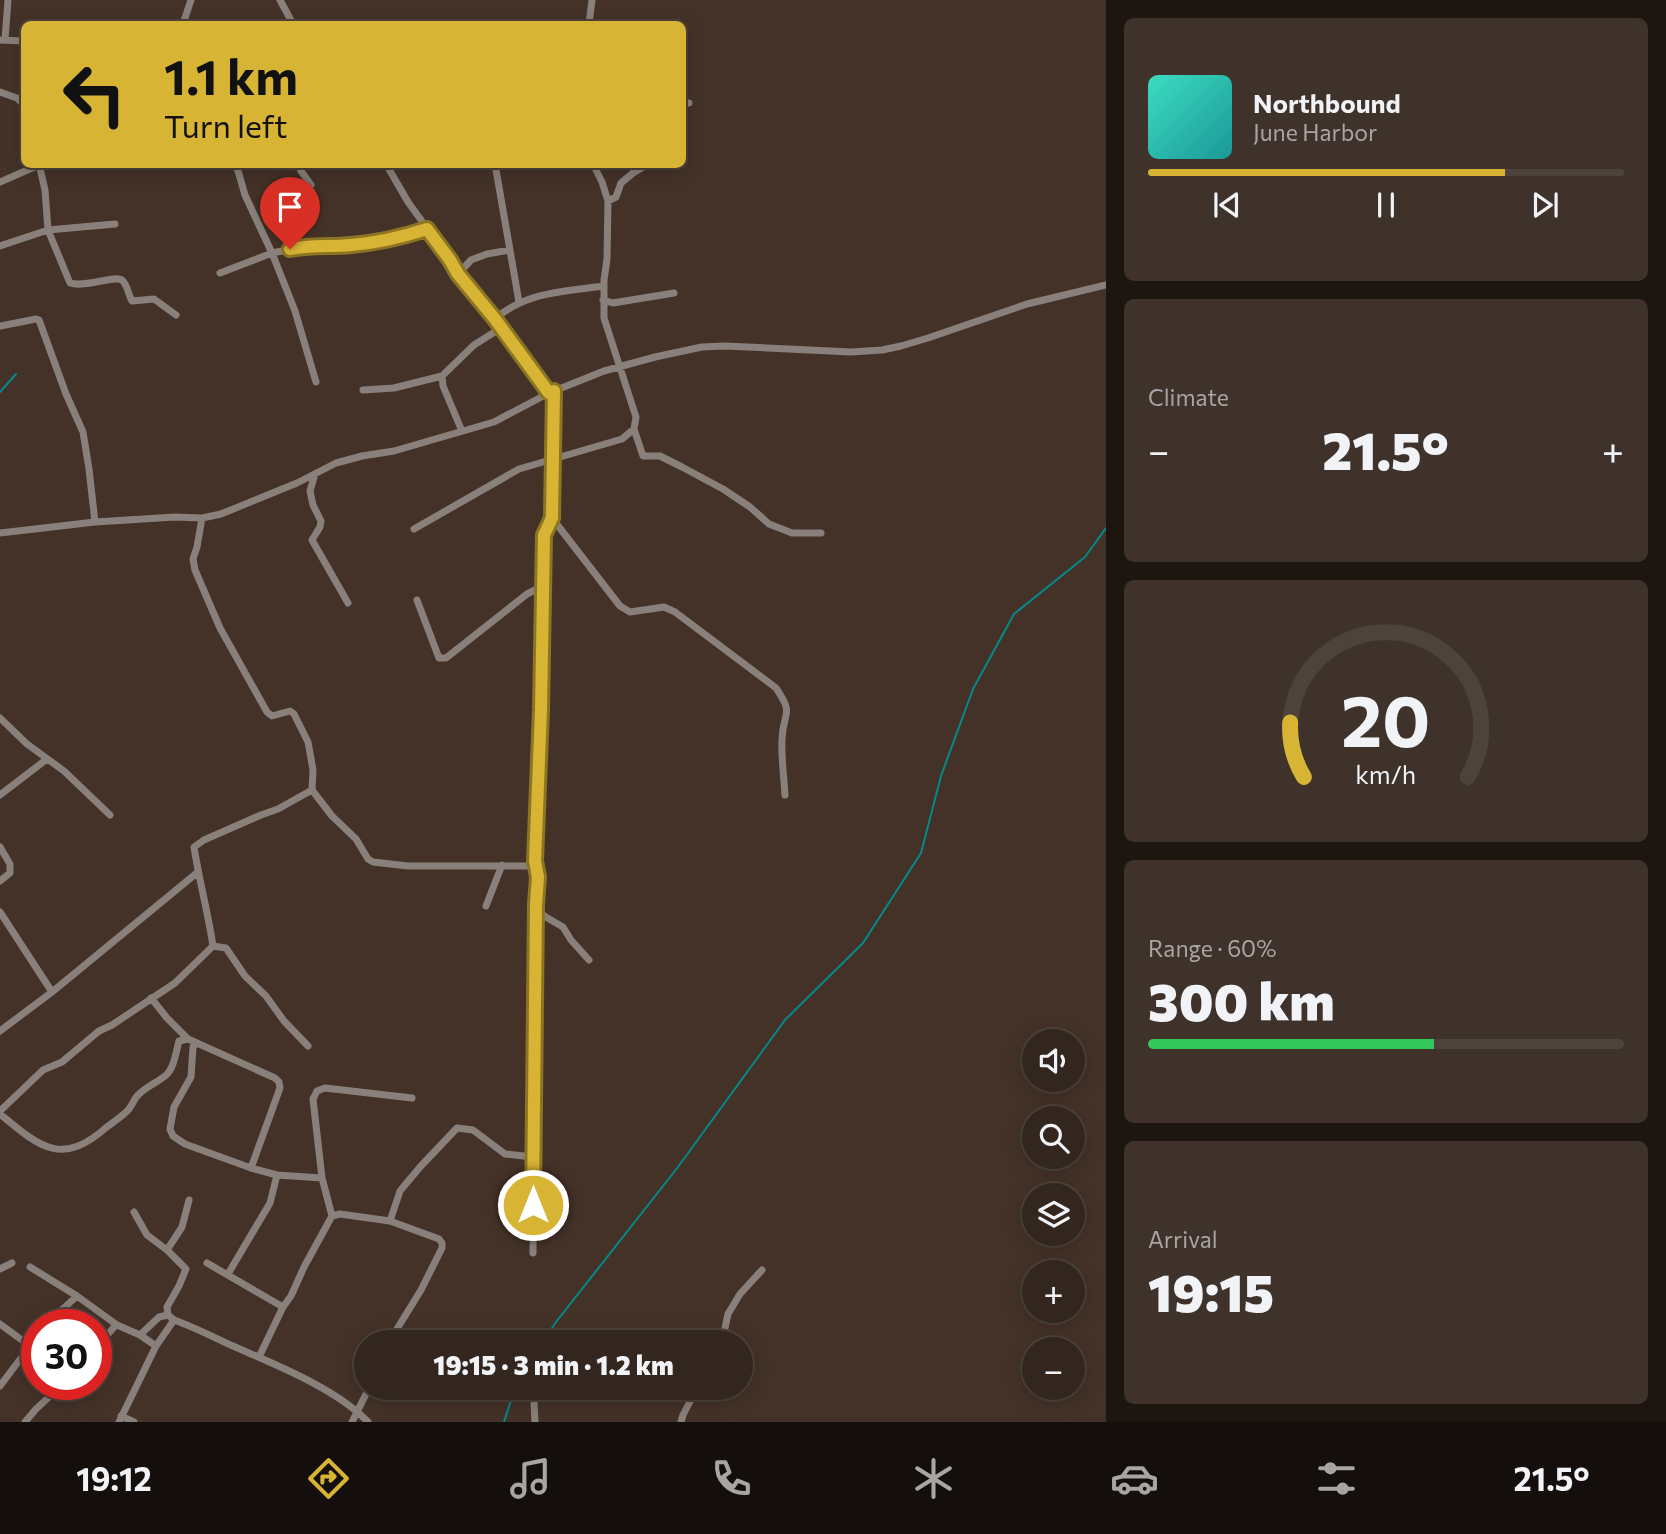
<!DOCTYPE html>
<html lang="en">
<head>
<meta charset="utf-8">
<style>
	body { margin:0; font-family:Commissioner,sans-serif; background:#3e322b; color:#f1f3f6; height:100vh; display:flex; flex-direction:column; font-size:26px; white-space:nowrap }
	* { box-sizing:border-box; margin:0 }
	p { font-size:23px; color:#a9a5a4 }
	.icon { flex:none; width:38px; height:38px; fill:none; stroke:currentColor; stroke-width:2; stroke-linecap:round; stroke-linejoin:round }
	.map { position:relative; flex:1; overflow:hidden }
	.panel { display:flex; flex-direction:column; gap:18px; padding:18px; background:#1c1510; width:560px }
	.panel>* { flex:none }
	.top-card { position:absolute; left:21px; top:21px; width:665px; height:147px; border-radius:10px; box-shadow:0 4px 18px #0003,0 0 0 2px #4e433c; background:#d8b434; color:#111; overflow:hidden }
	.fabs { position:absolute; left:1022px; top:1029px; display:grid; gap:14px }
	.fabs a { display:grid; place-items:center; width:63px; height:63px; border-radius:50%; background:#33261e; box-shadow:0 4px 18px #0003,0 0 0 2px #4e433c; font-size:35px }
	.speed { position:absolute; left:21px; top:1309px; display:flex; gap:14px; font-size:35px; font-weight:700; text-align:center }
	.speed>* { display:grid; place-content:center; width:91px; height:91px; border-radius:50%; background:#33261e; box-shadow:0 4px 18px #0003,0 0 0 2px #4e433c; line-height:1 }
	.speed .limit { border:10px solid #d22; background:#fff; color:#111 }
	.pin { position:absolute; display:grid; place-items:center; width:60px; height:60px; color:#fff; margin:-72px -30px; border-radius:50% 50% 50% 0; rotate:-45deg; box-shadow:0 0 7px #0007 }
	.pin .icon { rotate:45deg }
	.me { position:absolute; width:77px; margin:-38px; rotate:0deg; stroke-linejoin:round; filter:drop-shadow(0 0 5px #0008) }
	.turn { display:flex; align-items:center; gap:24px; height:147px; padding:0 28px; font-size:32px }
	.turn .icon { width:91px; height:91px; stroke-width:2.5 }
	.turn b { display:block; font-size:49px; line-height:60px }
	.big { font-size:52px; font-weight:800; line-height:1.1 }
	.panel .card { flex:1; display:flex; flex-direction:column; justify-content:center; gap:10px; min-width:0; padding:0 24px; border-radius:10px; background:#3e322b }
	.panel .dial { align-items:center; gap:0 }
	.dial svg { height:182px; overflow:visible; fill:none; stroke:#4e433c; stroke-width:7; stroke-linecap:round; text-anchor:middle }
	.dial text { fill:#f1f3f6; stroke:none }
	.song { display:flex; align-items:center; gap:21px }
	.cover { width:84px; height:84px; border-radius:10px; background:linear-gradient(135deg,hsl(170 70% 55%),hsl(180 70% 35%)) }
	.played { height:7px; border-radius:4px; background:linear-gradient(90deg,#d8b434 75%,#4e433c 75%) }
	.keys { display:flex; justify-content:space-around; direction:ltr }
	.heat { display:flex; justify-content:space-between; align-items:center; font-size:38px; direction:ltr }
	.charge { height:10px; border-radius:5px; background:linear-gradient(90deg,#34c759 60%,#4e433c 0) }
	.trip { position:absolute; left:354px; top:1330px; width:399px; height:70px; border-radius:35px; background:#33261e; box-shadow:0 4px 18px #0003,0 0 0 2px #4e433c; font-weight:800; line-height:70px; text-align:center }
	.dock { display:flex; height:112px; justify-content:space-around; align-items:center; background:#140f0c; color:#a9a5a4 }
	.dock .icon { width:49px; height:49px }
	.dock .on { color:#d8b434 }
	.dock b { font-size:32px; color:#f1f3f6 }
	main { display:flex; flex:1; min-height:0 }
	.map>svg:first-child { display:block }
</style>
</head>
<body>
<main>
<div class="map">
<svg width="1106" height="1422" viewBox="0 0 1106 1422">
	<rect width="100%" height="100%" fill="#443228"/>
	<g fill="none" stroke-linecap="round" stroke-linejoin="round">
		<!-- stream -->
		<path stroke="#04898c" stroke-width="2" d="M0,392L16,374
			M543,1342L556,1322L678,1167L785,1020L863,943L921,853L941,776L973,689L1014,614L1085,557L1106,528
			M504,1422L515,1388"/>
		<!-- street -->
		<path stroke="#8a807b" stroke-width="7" d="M280,0L293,24
			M183,24L191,0
			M589,24L592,0
			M0,40L24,41
			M5,40L8,0
			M0,92L17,98L24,105
			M682,104L689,103
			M236,164L245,195L272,253L295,311L316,382
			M299,164L301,171L311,185
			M386,164L408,202L450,260L458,274L495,319L549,393
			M495,164L519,302
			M0,182L39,165
			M608,201L616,197L621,183L633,173L648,164
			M115,224L48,230L70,283C85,288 114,275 122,280C127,284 129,296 132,301L154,299L176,315
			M0,246L48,230L45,190L39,164
			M220,273L272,253L308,246L349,245L396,239L427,229
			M458,274L471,260L487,254L510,250
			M603,300L613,303L674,293
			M495,319C525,292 566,291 604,286
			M0,326L36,319L39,320L66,394L83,432L89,469L95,522
			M363,390L394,388L442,376
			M634,429L643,456H660L682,467L723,489L750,507L769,524L792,533H821
			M462,431L443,386L442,376L474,345L501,328
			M315,474L310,491L313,505L321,521L320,527L312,540L348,603
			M202,518L197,547L193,559L195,570L220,628L267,712L272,716L290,711L294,714L308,742L313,770L312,790L332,816L356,839L368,859L373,862L408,866H528L535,861L537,841L544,535L552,518L554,391
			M552,518L620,606L630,612L664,607L675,612L776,688C795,716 783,711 782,739C781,757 784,777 785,795
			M414,529L519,469L622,439L634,429L636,417L604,318V280L607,259L608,201L602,182L593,164
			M0,533L95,522L175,517L202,518L221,514L297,483L336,463L362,456L394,451L494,422L549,393L604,371L655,357L702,347L725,346L851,352L882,350L901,346L928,338L1027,304L1106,285
			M417,600L439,658H446L527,594L543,586
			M0,718L27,744L64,771L110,815
			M0,795L47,759
			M0,847L10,864V873L0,881
			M536,905L544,916L563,927L571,940L589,960
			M486,906L502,865
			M0,912L52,992
			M213,946C208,912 199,880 194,847L204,840L261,815L278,809L312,790
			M213,946L226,948L245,976L266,996L284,1021L308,1046
			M151,998L167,1018L188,1039
			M0,1031L52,992L198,872
			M197,1043L193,1047L191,1077L174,1107L170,1129L173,1136L185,1144L251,1168L277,1175L322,1178
			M0,1111L43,1070L62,1062L99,1031L112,1025L175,983L213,946
			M0,1114C41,1148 62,1167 108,1126C115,1121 124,1115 129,1109C133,1104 134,1099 138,1095C146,1087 156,1083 165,1076C174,1069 176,1052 179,1041L188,1039L275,1078L279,1082L280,1088L251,1168
			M134,1212L147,1235L167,1250L186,1269L179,1286L167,1307L168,1315
			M332,1216L340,1214L390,1221L439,1239L442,1243V1248L421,1290L389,1342
			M390,1221L400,1191L420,1167L457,1128L473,1130L505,1154L533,1157
			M167,1250L182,1227L189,1200
			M533,1253L536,904L538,877L535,861
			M207,1263L283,1307
			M30,1267L77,1296L117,1325
			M0,1269L12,1263
			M228,1274L270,1203L277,1175
			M0,1324L30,1346L37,1338
			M48,1325L54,1317L77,1296
			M140,1335L156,1346
			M722,1342L728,1314L740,1294L762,1270
			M96,1348L115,1326L117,1325L140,1335L159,1317L168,1315L174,1320C194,1327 213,1337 233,1346C276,1365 337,1389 368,1422
			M259,1357L283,1307L291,1296L304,1267L332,1216L322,1178L313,1099L317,1091L325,1088L412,1098
			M0,1386L30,1346L37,1351
			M525,1388L534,1401L535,1422
			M121,1416L134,1422
			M25,1422L36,1409L63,1384
			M119,1422L156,1346L174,1320
			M352,1422L369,1388
			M681,1422L683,1415L697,1388"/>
	</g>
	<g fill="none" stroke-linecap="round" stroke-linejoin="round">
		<defs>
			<path id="route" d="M290,249C311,245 331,247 351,245C377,243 402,237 427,229L450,260L458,274L495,319L549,393L554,391L552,518L544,535L541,710L535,861L538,877L536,904L533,1205"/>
		</defs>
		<!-- route casing -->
		<use href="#route" stroke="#8c7522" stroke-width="18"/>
		<!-- route -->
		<use href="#route" stroke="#d8b434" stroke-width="12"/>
	</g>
</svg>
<div class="fabs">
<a><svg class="icon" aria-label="sound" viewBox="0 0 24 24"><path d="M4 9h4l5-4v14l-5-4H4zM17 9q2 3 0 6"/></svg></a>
<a><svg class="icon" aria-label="search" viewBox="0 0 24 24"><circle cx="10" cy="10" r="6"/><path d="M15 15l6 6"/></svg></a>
<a><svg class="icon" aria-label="layers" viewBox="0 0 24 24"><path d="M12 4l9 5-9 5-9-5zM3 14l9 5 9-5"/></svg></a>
<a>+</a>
<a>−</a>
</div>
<div class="speed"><div class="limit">30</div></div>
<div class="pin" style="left:290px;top:249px;background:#d93025"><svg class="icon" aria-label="arrive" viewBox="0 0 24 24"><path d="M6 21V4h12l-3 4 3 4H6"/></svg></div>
<svg class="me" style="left:533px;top:1205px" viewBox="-20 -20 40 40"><circle r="17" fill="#d8b434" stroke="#fff" stroke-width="3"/><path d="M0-11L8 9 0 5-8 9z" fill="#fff"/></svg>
<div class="trip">19:15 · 3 min · 1.2 km</div>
<div class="top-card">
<div class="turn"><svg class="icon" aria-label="left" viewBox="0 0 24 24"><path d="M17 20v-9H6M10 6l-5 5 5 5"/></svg><div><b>1.1 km</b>Turn left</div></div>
</div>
</div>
<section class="panel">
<div class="card">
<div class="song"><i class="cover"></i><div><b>Northbound</b><p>June Harbor</p></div></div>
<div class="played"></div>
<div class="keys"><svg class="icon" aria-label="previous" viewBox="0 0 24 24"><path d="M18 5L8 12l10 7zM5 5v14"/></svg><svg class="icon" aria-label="pause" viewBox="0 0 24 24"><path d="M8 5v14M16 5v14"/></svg><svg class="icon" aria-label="next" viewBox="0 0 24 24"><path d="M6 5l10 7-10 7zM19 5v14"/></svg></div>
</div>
<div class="card"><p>Climate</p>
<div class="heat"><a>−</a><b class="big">21.5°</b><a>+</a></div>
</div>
<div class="card dial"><svg viewBox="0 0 100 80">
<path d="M14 69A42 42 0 1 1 86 69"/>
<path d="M14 69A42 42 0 0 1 8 45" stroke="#d8b434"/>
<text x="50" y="56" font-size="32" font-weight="700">20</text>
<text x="50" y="72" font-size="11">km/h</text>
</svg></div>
<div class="card"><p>Range · 60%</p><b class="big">300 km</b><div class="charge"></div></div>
<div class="card"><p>Arrival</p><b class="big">19:15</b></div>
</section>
</main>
<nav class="dock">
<b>19:12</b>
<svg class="icon on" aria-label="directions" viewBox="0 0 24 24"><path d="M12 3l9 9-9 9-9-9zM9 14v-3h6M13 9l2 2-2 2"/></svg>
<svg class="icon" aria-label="music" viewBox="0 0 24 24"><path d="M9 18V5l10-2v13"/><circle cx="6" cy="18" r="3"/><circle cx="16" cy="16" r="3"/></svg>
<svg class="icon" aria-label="phone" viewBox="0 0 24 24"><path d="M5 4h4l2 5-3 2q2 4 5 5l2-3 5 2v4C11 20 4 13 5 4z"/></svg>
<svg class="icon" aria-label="climate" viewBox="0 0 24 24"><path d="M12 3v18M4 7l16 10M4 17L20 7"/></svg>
<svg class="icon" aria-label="car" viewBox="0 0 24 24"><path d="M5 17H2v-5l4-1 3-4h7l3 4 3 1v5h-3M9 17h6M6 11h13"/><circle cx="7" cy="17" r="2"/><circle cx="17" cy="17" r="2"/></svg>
<svg class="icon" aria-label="filters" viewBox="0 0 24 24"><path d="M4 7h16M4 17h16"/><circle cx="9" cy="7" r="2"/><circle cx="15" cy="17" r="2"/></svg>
<b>21.5°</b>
</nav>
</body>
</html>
